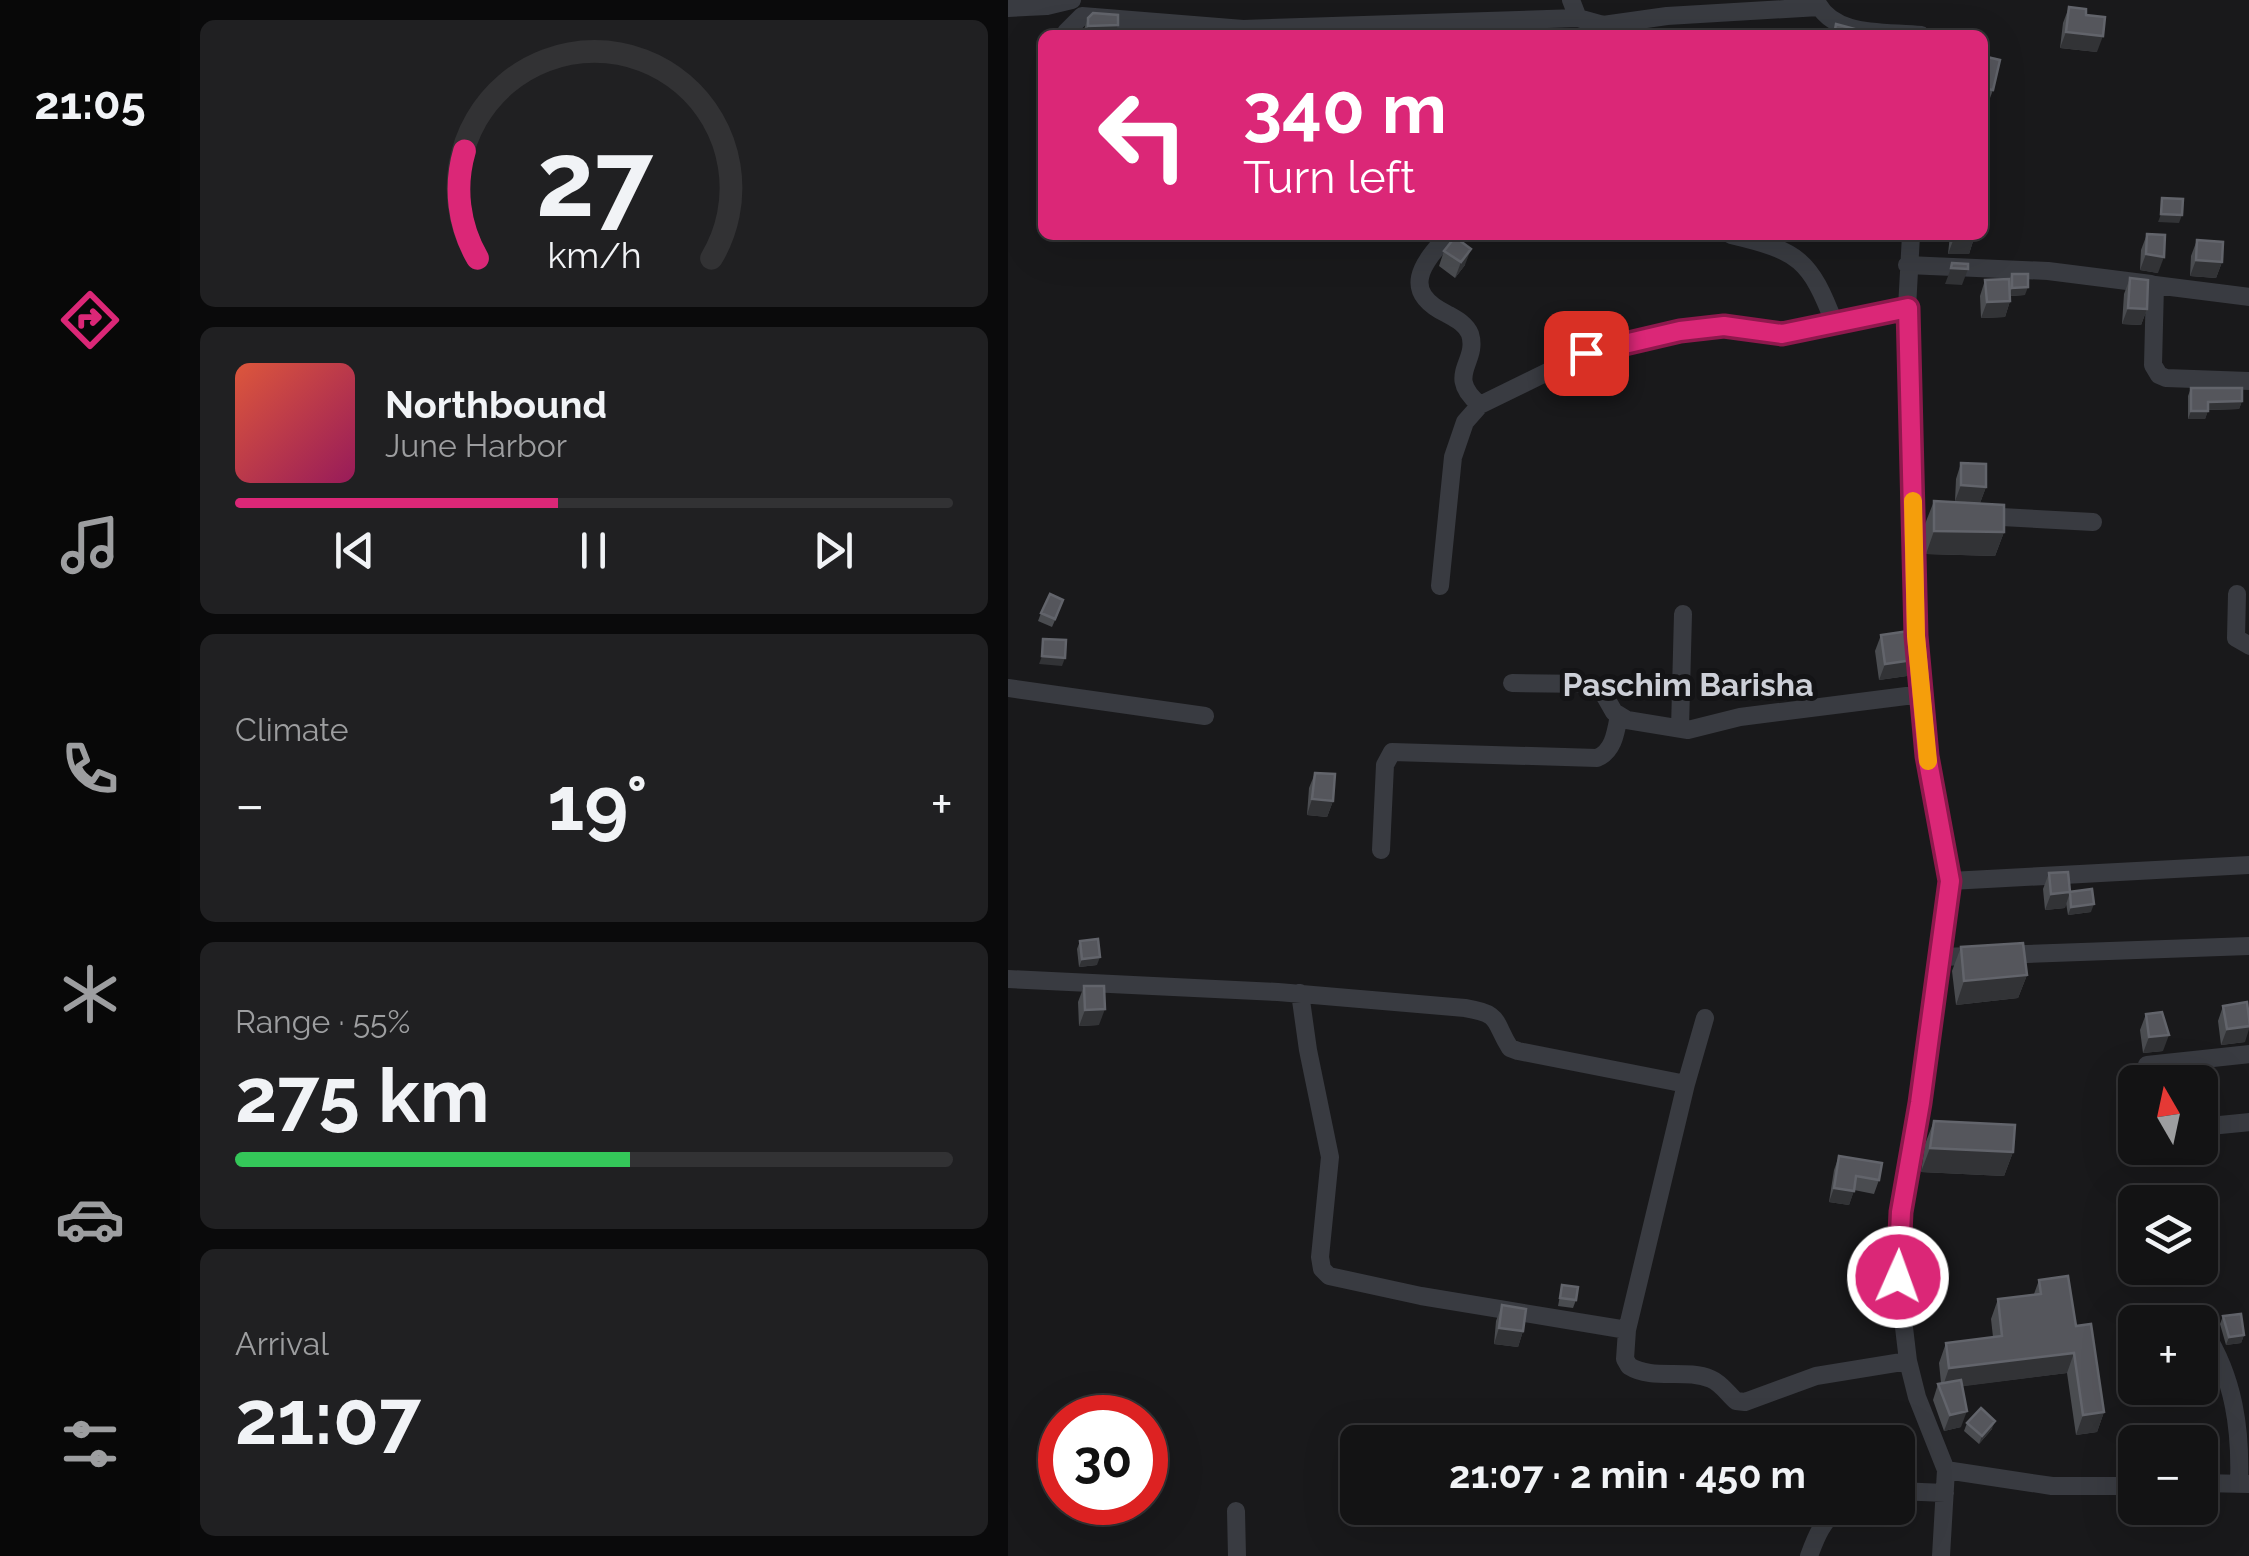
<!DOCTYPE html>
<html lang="en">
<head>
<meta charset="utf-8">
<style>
	body { margin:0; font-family:Raleway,sans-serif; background:#202022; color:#f1f3f6; height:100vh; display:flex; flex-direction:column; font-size:38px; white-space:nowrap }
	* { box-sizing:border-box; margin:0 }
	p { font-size:32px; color:#9d9ea0 }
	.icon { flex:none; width:55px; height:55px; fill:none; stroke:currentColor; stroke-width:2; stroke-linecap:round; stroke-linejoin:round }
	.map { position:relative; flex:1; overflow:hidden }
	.panel { display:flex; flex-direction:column; gap:20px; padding:20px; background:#0a0a0b; width:828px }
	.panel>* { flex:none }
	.top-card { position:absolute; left:30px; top:30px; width:950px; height:210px; border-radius:15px; box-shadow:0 10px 40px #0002,0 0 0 2px #323234; background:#db2777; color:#fff; overflow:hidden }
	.needle { width:65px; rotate:351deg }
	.fabs { position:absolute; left:1110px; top:1065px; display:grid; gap:20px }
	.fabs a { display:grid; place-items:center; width:100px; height:100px; border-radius:15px; background:#131314; box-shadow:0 10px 40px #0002,0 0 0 2px #323234; font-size:50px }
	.speed { position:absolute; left:30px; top:1395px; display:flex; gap:20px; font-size:50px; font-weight:700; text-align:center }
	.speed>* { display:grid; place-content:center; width:130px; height:130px; border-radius:50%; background:#131314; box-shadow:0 10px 40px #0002,0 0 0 2px #323234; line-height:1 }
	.speed .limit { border:15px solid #d22; background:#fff; color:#111 }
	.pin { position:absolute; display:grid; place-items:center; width:85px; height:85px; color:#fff; margin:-42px; border-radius:20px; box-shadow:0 5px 15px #0006 }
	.me { position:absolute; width:110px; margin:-55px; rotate:2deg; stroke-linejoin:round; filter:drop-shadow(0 0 8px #0008) }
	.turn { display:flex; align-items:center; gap:35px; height:210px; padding:0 40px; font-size:45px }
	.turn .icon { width:130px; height:130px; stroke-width:2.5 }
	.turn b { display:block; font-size:70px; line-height:85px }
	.big { font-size:75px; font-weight:700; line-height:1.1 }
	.panel .tile { flex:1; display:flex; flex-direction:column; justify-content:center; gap:15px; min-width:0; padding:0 35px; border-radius:15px; background:#202022 }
	.panel .dial { align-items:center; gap:0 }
	.dial svg { height:260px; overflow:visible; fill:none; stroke:#323234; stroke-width:7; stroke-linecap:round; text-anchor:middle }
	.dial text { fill:#f1f3f6; stroke:none }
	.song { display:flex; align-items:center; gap:30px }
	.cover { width:120px; height:120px; border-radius:15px; background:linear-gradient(135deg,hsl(10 70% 55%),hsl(330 70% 35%)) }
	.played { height:10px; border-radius:5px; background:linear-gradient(90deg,#db2777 45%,#323234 45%) }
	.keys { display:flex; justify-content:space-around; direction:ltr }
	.heat { display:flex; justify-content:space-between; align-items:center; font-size:55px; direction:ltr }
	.charge { height:15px; border-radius:8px; background:linear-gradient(90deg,#34c759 55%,#323234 0) }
	.trip { position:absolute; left:332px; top:1425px; width:575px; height:100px; border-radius:15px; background:#131314; box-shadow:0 10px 40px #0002,0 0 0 2px #323234; font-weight:700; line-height:100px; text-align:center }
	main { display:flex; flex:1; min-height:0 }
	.tab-bar { display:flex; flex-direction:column; width:180px; justify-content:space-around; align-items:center; background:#080808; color:#9d9ea0 }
	.tab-bar .icon { width:70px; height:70px }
	.tab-bar .active { color:#db2777 }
	.tab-bar b { font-size:45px; color:#f1f3f6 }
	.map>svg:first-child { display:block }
</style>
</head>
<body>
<main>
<nav class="tab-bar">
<b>21:05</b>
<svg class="icon active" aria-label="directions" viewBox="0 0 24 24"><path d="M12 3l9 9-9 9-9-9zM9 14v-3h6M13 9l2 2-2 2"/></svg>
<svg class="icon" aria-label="music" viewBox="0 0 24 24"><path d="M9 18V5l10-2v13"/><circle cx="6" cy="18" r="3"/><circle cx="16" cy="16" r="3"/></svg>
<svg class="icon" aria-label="phone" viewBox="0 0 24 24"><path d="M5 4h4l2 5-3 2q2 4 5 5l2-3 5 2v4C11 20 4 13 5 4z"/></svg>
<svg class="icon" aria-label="climate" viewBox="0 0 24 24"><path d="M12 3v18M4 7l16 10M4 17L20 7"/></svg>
<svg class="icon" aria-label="car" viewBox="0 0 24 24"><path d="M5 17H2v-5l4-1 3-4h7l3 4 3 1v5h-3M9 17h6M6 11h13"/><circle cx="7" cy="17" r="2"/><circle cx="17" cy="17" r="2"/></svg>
<svg class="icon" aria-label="filters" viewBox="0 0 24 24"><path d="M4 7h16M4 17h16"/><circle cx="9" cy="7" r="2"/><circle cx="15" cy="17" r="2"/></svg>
</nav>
<section class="panel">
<div class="tile dial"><svg viewBox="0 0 100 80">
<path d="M14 69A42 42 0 1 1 86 69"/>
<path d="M14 69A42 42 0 0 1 10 36" stroke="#db2777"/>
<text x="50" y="56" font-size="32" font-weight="700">27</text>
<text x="50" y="72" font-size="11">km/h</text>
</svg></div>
<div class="tile">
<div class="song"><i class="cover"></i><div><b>Northbound</b><p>June Harbor</p></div></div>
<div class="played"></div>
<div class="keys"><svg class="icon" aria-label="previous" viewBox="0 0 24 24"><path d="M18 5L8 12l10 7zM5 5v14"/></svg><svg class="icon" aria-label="pause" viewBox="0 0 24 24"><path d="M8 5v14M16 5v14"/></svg><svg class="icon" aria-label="next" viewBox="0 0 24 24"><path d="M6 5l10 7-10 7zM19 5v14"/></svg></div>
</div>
<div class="tile"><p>Climate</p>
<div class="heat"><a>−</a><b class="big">19°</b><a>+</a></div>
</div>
<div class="tile"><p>Range · 55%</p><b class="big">275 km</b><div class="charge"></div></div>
<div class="tile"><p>Arrival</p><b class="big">21:07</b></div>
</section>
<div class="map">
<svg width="1242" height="1556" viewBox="0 0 1242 1556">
	<rect width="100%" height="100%" fill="#19191b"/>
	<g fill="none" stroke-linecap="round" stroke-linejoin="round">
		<!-- minor -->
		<path stroke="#393b41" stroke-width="18" d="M563,0L570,18L595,25L659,16L811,7
			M808,0C824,38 879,31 913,35
			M0,8L39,6L64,0
			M58,32L74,16L235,29L570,18
			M440,235C414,264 392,291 439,314C448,319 458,324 462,334C471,363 436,375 472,405
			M723,235C791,251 802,259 827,325
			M903,235L899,308L906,585L919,756L942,881L939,922L890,1238V1277L900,1361L909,1397L938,1470L933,1556
			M899,265L1040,271L1143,284
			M1242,297L1147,285L1145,365L1151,375L1158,378L1242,381
			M975,516L1085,522
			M432,586L445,457L457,422L472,405L578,353L672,331L717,326L774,334L899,308
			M1229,594L1228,638L1242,646
			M504,683L585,684L594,691L606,712L619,720L680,730L732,717L914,694
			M0,688L197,716
			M672,728L675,614
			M373,850L377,765L384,752L589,758C606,751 608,731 611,715
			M942,881L1242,865
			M933,957L1242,946
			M0,979L270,992L457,1008C494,1014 485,1021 502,1048L510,1051L678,1084
			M292,993L300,1050L322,1157L312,1257L314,1269L321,1276L413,1296L619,1330
			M697,1018L678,1084L619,1330L617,1359L621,1366C645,1381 677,1368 703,1379C713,1383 720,1394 728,1401L737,1402L808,1376L900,1361
			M1139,1065L1242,1054
			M1192,1127L1242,1122
			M1196,1331C1226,1378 1233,1429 1231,1484
			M938,1470L1044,1486H1128
			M1192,1483L1242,1484
			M890,1491L937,1493
			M228,1511L229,1556
			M801,1556C808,1537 815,1519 832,1508"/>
	</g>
	<!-- wall -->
	<path fill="#4a4c50" d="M1061,7L1078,15L1089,52L1052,48L1055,23Z
		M80,18L110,25L107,35H74Z
		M975,56L985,90L979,106L975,105Z
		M1139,234L1150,273L1132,270L1133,250Z
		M942,235H967L961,254H940Z
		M1189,240L1214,262L1208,278L1182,276L1183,256Z
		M436,251L457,265L447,278L431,266Z
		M1004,274L1017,295L1002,296V301L997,317L973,318L972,296L977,280H1001Z
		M1122,278L1139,309L1133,325L1114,324L1116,294Z
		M1183,388L1234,401L1231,409L1200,410L1197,419H1180V396Z
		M953,463L978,487L972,503L947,501L948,479Z
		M926,501L996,532L987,556L918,554L917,524Z
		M52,609L44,627L30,621L33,613Z
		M873,635L905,660L899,676L871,680L867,651Z
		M307,773L325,801L319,817L299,815L301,788Z
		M1041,873L1083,912L1060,915L1058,903L1057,908L1037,910L1035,889Z
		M72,941L89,965L71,967L69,949Z
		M953,947L1019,975L1010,998L948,1005L944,971Z
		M76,986L91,1025L71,1026L70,1002Z
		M1215,1006L1237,1042L1213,1045L1210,1021Z
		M1138,1014L1155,1051L1135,1053L1132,1030Z
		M926,1121L1005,1152L996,1176L913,1172L917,1144Z
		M831,1156L871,1180L866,1194L846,1190L841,1205L821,1202L826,1170Z
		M1031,1280L1068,1326L1096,1412L1089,1432L1068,1435L1059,1373L954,1386L953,1427L936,1431L925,1400L930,1384L933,1383L931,1363L938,1343L985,1337L983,1319L990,1299L1026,1294Z
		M554,1285L568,1300L565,1308L550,1306Z
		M494,1305L515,1331L510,1347L486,1344L488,1321Z
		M1215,1316L1236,1335L1233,1343L1218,1345L1212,1324Z
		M959,1423L984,1429L971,1444L956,1431Z"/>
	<!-- shaded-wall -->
	<path fill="#323336" d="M110,25L107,35H77L80,26Z
		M1058,32L1095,36L1089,52L1052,48Z
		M1153,214L1174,215L1171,223L1150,222Z
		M946,238H966L961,254H940Z
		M463,249L457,265L447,278L453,262Z
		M1138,254L1156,257L1150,273L1132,270Z
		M1188,260L1214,262L1208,278L1182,276Z
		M943,268L960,269L954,285L937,284Z
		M1020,287L1017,295L1001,296L1004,288Z
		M1002,301L997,317L973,318L979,302Z
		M1120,308L1139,309L1133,325L1114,324Z
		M1234,401L1231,409L1197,410L1200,402Z
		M1183,411H1200L1197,419H1180Z
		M953,485L978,487L972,503L947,501Z
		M926,531L996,532L987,556L918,554Z
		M34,656L57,658L54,666L31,664Z
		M905,660L899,676L871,680L877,664Z
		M304,799L325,801L319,817L299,815Z
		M1062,892L1057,908L1037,910L1043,894Z
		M1086,904L1083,912L1060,915L1063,907Z
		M92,957L89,965L71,967L74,959Z
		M1019,975L1010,998L948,1005L956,981Z
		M97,1009L91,1025L71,1026L77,1010Z
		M1242,1026L1237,1042L1213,1045L1219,1029Z
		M1161,1035L1155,1051L1135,1053L1141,1037Z
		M922,1148L1005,1152L996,1176L913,1172Z
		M826,1188L846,1191L841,1205L821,1202Z
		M491,1328L515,1331L510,1347L486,1344Z
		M1236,1335L1233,1343L1218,1345L1221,1337Z
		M1066,1353L1059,1373L934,1389L941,1368Z
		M959,1411L953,1427L936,1431L942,1415Z
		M1096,1412L1089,1432L1068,1435L1075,1415Z
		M987,1421L984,1429L971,1444L974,1436Z"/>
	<!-- building -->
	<path fill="#55565c" stroke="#62646b" stroke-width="2.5" d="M1061,7L1078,9V15L1097,17L1095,36L1058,32Z
		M85,13L110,15V25L80,26V18Z
		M828,24L854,31L880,33V35H826Z
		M975,56L992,60L985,90L975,88Z
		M1154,198L1175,199L1174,215L1153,214Z
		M1139,234L1157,235L1156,257L1138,254Z
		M946,235H967L966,238H946Z
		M447,237L463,249L453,262L436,251Z
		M1189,240L1215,242L1214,262L1188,260Z
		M944,263L960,264V269L943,268Z
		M1004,274H1020V287L1004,288Z
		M1122,278L1140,280L1139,309L1120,308Z
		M1001,279L1002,301L979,302L977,280Z
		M1183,388H1234V401L1200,402V411H1183Z
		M953,463L978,464V487L953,485Z
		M926,501L996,505V532L926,531Z
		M42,594L55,600L47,619L33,613Z
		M901,631L905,660L877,664L873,635Z
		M35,639L58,640L57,658L34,656Z
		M307,773L327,774L325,801L304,799Z
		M1060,872L1062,892L1043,894L1041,873Z
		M1084,889L1086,904L1063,907L1062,892H1061Z
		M90,939L92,957L74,959L72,941Z
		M1015,943L1019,975L956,981L953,947Z
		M76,986H96L97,1009L77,1010Z
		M1239,1002L1242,1026L1219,1029L1215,1006Z
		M1154,1012L1161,1035L1141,1037L1138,1014Z
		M926,1121L1007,1125L1005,1152L922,1148Z
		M831,1156L874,1163L871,1180L848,1176L846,1191L826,1188Z
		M1060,1276L1068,1326L1083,1324L1096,1412L1075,1415L1066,1353L941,1368L938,1343L994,1336L990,1299L1033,1294L1031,1280Z
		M554,1285L570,1287L568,1300L552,1298Z
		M494,1305L518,1309L515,1331L491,1328Z
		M1233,1314L1236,1335L1221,1337L1215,1316Z
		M953,1380L959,1411L942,1415L930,1384Z
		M973,1408L987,1421L974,1436L959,1423Z"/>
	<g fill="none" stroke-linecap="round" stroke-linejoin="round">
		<defs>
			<path id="route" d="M578,353L672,331L716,326L774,334L900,308L908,636L919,756L942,881L912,1103L893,1212L890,1277"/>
		</defs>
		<!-- route casing -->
		<use href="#route" stroke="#8e194d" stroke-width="25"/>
		<!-- route -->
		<use href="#route" stroke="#db2777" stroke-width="18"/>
		<!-- slow -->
		<path stroke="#f59e0b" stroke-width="18" d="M905,501L908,636L920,761"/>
	</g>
	<g text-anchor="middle" stroke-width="10" stroke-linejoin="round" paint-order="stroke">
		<!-- neighbourhood labels -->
		<g font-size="32" font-weight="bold" fill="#cccfd7" stroke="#141416">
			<text x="680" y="696">Paschim Barisha</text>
		</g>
	</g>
</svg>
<div class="fabs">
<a><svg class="needle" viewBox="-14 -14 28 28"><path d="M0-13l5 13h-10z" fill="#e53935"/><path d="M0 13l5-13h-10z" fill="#9d9ea0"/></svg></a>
<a><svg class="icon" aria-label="layers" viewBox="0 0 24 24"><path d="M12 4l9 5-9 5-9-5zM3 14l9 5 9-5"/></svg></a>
<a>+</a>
<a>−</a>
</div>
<div class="speed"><div class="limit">30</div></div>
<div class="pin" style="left:578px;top:353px;background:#d93025"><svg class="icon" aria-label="arrive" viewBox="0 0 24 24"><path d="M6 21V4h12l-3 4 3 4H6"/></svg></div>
<svg class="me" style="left:890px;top:1277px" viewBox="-20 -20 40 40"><circle r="17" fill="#db2777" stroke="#fff" stroke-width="3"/><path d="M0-11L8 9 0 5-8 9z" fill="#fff"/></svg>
<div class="trip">21:07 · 2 min · 450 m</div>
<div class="top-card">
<div class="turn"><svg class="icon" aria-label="left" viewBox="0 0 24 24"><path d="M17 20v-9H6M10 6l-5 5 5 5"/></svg><div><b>340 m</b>Turn left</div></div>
</div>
</div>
</main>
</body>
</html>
